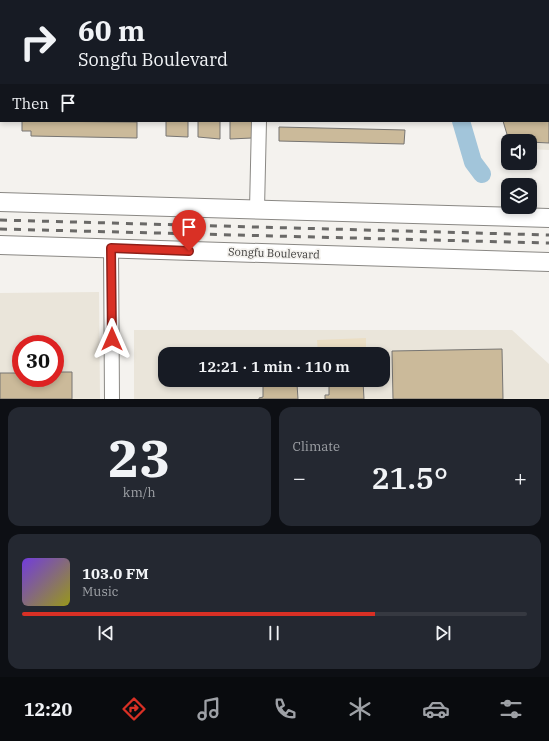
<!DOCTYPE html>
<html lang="en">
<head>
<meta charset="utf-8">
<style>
	body { margin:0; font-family:"IBM Plex Serif",serif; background:#242831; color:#f1f3f6; height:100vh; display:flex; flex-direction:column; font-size:15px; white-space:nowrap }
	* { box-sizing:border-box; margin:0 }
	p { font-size:13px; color:#9ea1a6 }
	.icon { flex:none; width:22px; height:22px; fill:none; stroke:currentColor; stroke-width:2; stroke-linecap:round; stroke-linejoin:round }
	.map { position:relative; height:399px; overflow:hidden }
	.panel { display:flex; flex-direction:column; gap:8px; padding:8px; background:#0d0f14; flex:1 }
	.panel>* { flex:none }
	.banner { position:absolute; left:0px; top:0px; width:549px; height:122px; box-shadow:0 2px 6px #0003; background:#171b24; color:#f1f3f6; overflow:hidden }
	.buttons { position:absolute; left:501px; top:134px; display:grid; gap:8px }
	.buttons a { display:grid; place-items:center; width:36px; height:36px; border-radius:8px; background:#171b24; box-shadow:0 2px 6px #0003; font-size:20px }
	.speed { position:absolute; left:12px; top:335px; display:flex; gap:8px; font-size:20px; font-weight:700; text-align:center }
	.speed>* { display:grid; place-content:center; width:52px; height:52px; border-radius:50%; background:#171b24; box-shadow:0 2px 6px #0003; line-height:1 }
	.speed .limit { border:6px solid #d22; background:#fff; color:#111 }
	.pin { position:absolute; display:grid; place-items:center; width:34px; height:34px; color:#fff; margin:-41px -17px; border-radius:50% 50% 50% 0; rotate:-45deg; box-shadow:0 0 4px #0007 }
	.pin .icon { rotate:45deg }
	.me { position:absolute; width:44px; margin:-22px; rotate:0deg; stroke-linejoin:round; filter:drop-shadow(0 0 3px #0008) }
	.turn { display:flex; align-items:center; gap:14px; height:84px; padding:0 12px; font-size:18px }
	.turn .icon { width:52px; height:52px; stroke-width:2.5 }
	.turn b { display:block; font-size:28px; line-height:34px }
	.then { display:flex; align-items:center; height:38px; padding:0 12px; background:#0003; gap:8px; font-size:15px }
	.big { font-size:30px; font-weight:600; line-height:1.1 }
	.panel .widget { flex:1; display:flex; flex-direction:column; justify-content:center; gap:6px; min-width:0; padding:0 14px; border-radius:12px; background:#242831 }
	.panel .dial { align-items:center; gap:0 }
	.dial b { font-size:52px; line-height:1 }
	.song { display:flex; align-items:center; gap:12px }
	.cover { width:48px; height:48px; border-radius:6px; background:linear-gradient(135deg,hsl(260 70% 55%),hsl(60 70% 35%)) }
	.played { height:4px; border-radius:2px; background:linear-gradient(90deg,#d93025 70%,#363941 70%) }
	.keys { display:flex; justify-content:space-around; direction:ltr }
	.heat { display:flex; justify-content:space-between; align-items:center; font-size:22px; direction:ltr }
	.panel .tiles { flex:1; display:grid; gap:8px; grid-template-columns:1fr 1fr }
	.widget:last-child { grid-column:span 2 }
	.trip { position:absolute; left:158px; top:347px; width:232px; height:40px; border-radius:12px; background:#171b24; box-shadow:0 2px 6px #0003; font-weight:600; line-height:40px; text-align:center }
	.dock { display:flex; height:64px; justify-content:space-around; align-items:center; background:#090b0e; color:#9ea1a6 }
	.dock .icon { width:28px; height:28px }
	.dock .current { color:#d93025 }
	.dock b { font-size:18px; color:#f1f3f6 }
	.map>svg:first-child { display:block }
</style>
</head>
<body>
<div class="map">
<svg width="549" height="399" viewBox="0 0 549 399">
	<rect width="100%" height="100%" fill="#f4f2ee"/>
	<!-- built -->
	<path fill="#eae5da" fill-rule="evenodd" d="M0,0H391V1H1V94Z
		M466,0H549V150L530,149V141H509L503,121H548V1Z
		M99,292L100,399H0V293ZM21,344H55V378H21Z
		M134,330H512L549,364V399H134ZM165,354H383V380H165Z"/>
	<!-- green -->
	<path fill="#ebdec4" d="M366,338V354H318L317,340Z"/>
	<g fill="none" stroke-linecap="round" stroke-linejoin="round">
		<!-- river -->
		<path stroke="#a2c5da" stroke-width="18" d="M424,0V1
			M461,121L473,162L482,174"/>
	</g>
	<!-- building -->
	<path fill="#cbba9a" stroke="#777572" d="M0,3H1V84H0Z
		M549,57V89L548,90V58Z
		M549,104V143L509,141L503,121H548Z
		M22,121L137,122V138L31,136V131H22Z
		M166,121H188V137L166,136Z
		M198,121H220V139L198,137Z
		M230,121H252V138L230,139Z
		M279,127L405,130L404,144L279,141Z
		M502,349L503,399H393L392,351Z
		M55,372H72V399H0V373H21V378H55Z
		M363,381L364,399H325V395H329V382Z
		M297,384L298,399H259V398L263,397V385Z"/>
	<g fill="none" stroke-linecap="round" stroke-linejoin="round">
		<defs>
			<path id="minor" d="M204,0L244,1
				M261,1V0
				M257,209L259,121
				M111,248L112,399"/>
			<path id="major" d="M0,202L549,218
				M0,245L549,262"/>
		</defs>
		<!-- minor casing -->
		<use href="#minor" stroke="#8a8884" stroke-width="16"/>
		<!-- major casing -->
		<use href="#major" stroke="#8a8884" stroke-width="20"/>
		<!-- minor -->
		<use href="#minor" stroke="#fff" stroke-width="14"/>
		<!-- major -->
		<use href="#major" stroke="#fff" stroke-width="18"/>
		<!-- rail -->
		<path stroke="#6a6967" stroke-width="3" stroke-dasharray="7 7" stroke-linecap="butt" d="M0,220L549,235
			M0,229L549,243"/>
	</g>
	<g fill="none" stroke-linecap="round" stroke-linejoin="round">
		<defs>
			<path id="route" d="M112,339L111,248L189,251"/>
		</defs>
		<!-- route casing -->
		<use href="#route" stroke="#8d1f18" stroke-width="10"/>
		<!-- route -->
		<use href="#route" stroke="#d93025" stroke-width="7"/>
	</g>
	<g text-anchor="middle" stroke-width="3.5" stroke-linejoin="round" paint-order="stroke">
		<!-- street labels -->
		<g font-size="11" fill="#3d3c3b" stroke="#f4f2ee">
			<text transform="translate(274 253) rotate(2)" y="4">Songfu Boulevard</text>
		</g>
	</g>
</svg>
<div class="buttons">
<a><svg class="icon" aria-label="sound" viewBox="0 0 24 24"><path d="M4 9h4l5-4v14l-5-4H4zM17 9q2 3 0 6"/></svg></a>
<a><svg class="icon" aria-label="layers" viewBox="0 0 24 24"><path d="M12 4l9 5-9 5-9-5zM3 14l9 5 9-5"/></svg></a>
</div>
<div class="speed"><div class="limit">30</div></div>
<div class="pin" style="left:189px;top:251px;background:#d93025"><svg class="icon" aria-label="arrive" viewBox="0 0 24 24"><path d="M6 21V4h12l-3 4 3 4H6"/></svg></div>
<svg class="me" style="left:112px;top:339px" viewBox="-20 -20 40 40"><path d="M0-17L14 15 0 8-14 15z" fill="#d93025" stroke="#fff" stroke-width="4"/></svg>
<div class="trip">12:21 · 1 min · 110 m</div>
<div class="banner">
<div class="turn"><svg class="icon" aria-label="right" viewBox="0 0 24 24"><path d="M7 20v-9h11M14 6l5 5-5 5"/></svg><div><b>60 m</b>Songfu Boulevard</div></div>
<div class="then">Then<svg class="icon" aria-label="arrive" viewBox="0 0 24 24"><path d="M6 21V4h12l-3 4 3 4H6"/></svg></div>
</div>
</div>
<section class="panel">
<div class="tiles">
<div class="widget dial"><b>23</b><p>km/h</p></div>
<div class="widget"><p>Climate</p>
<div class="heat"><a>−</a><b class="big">21.5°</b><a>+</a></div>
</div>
<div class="widget">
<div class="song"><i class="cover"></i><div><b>103.0 FM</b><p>Music</p></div></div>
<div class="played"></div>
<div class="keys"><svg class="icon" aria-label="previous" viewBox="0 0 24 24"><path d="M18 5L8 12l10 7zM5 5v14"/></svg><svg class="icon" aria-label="pause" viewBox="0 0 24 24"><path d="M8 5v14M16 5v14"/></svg><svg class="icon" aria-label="next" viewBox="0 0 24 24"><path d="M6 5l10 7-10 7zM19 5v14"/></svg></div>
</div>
</div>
</section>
<nav class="dock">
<b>12:20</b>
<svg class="icon current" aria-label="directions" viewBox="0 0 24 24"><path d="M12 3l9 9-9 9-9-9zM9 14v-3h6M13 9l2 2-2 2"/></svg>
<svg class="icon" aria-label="music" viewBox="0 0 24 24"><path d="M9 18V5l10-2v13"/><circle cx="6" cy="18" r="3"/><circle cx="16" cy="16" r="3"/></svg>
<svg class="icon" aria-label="phone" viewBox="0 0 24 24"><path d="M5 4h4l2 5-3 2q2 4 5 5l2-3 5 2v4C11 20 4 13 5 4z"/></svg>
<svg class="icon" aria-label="climate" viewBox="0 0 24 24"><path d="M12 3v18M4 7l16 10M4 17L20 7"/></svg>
<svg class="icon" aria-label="car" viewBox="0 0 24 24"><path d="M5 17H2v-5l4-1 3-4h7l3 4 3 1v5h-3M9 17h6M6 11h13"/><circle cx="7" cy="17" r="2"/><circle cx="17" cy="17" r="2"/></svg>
<svg class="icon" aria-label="filters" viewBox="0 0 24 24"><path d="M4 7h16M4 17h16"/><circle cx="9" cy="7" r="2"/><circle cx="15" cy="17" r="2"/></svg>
</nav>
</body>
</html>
